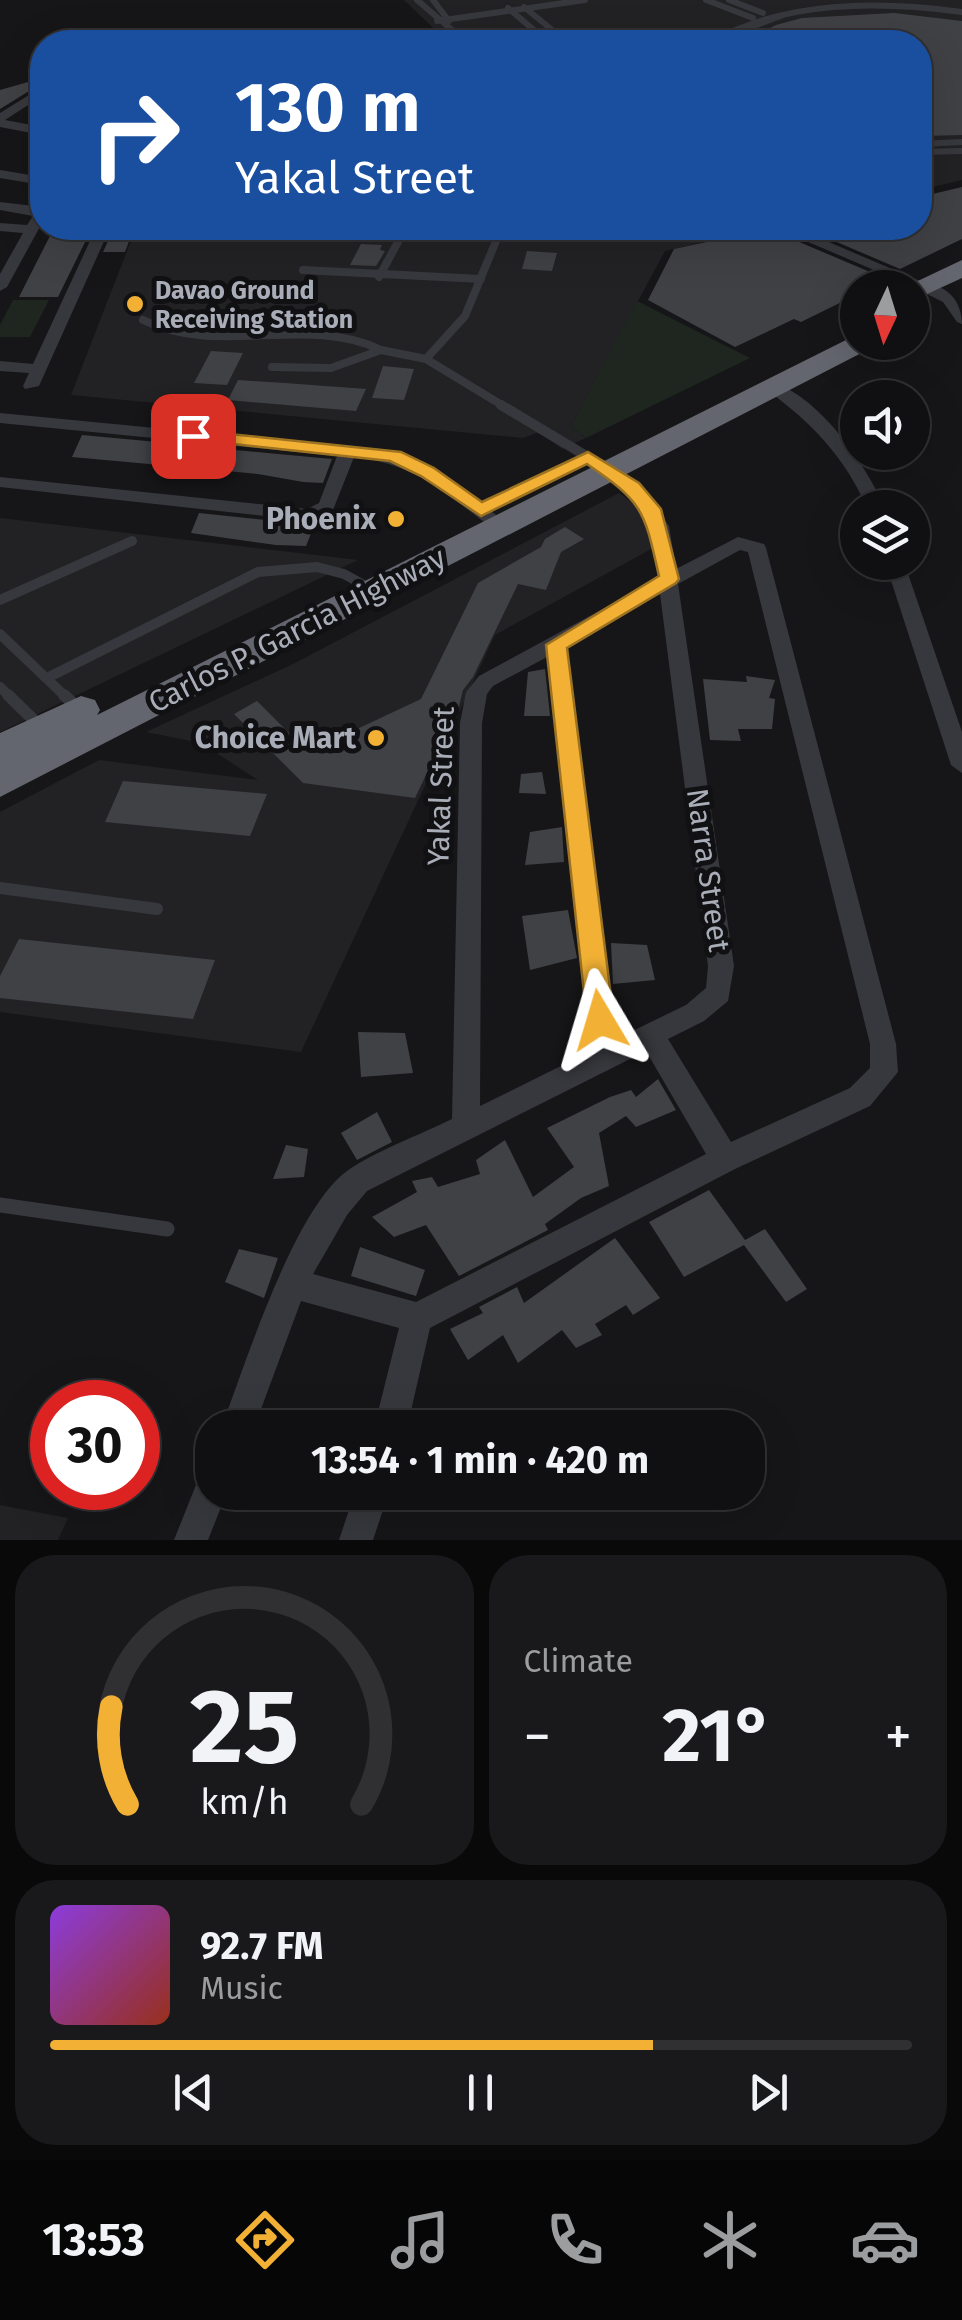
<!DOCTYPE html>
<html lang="en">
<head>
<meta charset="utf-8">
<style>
	body { margin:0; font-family:"Fira Sans",sans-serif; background:#19191b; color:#f1f3f6; height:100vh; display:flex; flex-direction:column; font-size:38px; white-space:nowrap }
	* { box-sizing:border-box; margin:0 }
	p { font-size:32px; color:#9c9d9f }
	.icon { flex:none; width:55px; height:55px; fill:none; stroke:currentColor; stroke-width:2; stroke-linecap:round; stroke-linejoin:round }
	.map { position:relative; height:1540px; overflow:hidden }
	.drawer { display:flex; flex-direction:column; gap:15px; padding:15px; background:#09090a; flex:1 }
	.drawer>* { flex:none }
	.hud { position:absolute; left:30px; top:30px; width:902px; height:210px; border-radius:40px; box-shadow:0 10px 40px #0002,0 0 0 2px #303032; background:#1a4fa0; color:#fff; overflow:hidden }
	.needle { width:65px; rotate:184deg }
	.buttons { position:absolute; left:840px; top:270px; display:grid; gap:20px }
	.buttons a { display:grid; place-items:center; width:90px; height:90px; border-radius:50%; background:#101012; box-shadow:0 10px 40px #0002,0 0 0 2px #303032; font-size:50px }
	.speed { position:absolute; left:30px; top:1380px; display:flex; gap:20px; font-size:50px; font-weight:700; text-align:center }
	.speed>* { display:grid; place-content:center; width:130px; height:130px; border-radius:50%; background:#101012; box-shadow:0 10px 40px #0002,0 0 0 2px #303032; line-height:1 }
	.speed .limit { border:15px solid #d22; background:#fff; color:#111 }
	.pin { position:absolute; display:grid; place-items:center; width:85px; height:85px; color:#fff; margin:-42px; border-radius:20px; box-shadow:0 5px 15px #0006 }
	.me { position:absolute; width:110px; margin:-55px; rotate:353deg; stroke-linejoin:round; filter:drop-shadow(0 0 8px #0008) }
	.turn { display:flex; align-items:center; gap:35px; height:210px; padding:0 40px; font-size:45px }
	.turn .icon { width:130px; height:130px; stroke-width:2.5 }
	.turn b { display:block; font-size:70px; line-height:85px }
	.big { font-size:75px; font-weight:700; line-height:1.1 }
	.drawer .card { flex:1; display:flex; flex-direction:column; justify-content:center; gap:15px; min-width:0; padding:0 35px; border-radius:40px; background:#19191b }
	.drawer .dial { align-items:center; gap:0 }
	.dial svg { height:260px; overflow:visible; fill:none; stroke:#303032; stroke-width:7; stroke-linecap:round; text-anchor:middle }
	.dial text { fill:#f1f3f6; stroke:none }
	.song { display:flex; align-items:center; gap:30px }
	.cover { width:120px; height:120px; border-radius:15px; background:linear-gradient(135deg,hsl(270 70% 55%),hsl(10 70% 35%)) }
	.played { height:10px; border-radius:5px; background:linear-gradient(90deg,#f2b134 70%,#303032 70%) }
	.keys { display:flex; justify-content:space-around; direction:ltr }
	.heat { display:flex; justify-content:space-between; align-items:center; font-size:55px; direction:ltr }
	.drawer .tiles { flex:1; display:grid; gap:15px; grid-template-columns:1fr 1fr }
	.card:last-child { grid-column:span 2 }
	.trip { position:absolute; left:195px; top:1410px; width:570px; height:100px; border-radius:40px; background:#101012; box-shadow:0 10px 40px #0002,0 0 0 2px #303032; font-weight:700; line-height:100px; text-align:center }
	.dock { display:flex; height:160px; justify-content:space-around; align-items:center; background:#060607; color:#9c9d9f }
	.dock .icon { width:70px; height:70px }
	.dock .selected { color:#f2b134 }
	.dock b { font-size:45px; color:#f1f3f6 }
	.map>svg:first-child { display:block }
</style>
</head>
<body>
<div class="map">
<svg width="962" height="1540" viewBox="0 0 962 1540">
	<rect width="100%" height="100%" fill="#161618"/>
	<!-- built -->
	<path fill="#222225" d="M404,0H962V180L920,190V42H448Z
		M136,228H763L665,251L571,426L586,438L562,449L539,432L523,438L71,395Z
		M619,493L640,508L651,533L653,548L495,635L301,1052L0,1012V812L99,760L258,780L201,743L146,732L293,664Z
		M0,518L358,560L0,732Z
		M0,1505L68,1518L58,1540H0Z"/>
	<!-- green -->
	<path fill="#1e261f" d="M13,300H49L30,337H0V325Z
		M637,301L750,358L586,438L571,426Z"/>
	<!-- building -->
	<path fill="#404145" d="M894,13L962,21V135L920,136V42H742L776,25L802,18Z
		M42,78V83L0,109V90Z
		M962,187V239L900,269L804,228H920V197Z
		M54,228H92L58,297H19Z
		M114,228H134L125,252H103Z
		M771,228H781L785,236L882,277L876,280L880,282L858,288V294L801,322L794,319L735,347L648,300L674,249Z
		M361,244L382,245L380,250L385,251L376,266L350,265Z
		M527,251L557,253L552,271L522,269Z
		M211,351L243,353L227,385L194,383Z
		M383,366L414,369L404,400L372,398Z
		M238,380L285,383L366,389L356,411L228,400Z
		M82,435L179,444L176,450H235L332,459L323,483L303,482L258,474L72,457Z
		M199,513L293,523L314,526L306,546L276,545L191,533Z
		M565,527L584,539L561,552L546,590L518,584L473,677L463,690L459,706L415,798L303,783L234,714L257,701L308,752L421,699L478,583L541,547L545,539Z
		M545,669L550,716H524L528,672Z
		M746,676L775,680L769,698L775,699L772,729H738L741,741L710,740L703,679L747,682Z
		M542,772L546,794L519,793L521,774Z
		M123,781L267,794L250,836L105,822Z
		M562,827L564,862L525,865L530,832Z
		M568,910L577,958L530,970L522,916Z
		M19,939L215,960L193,1019L0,998V976Z
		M611,943L647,945L655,980L613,984Z
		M358,1032L405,1033L413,1073L361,1077Z
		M658,1079L676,1110L636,1127L626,1116L599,1133L609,1186L581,1198L545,1224L548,1230L459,1276L426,1225L394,1237L372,1217L417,1192L412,1181L432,1177L438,1187L480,1174L476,1160L505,1140L533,1197L574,1167L547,1128L610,1097L631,1090L636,1097Z
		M377,1112L392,1142L357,1160L341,1133Z
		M286,1145L308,1149L304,1177L273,1179Z
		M709,1190L745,1240L765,1229L807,1289L786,1302L744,1245L684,1277L649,1222Z
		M615,1238L660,1298L633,1315L626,1305L595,1324L602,1335L576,1348L562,1330L518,1363L503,1335L468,1360L450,1329L483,1313L479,1307L517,1287L524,1303Z
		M360,1247L425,1270L416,1296L351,1276Z
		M239,1249L278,1258L264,1298L225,1282Z"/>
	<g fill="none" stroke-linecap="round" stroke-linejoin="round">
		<!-- lane-far4 -->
		<path stroke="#37383d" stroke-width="6" d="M417,0L466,42
			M433,0L449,21
			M706,0L753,18
			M729,0L763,13
			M524,7L567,42
			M508,8L548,42
			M437,21L585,0
			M711,42C786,0 878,1 962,12
			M730,42L754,26L783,15
			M920,144L962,142
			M920,152L962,151"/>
		<!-- lane-far3 -->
		<path stroke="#37383d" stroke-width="8" d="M788,229L924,287
			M303,270L481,279
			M379,277L399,240
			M143,320C217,357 307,314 381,350
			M426,359L465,316L501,229
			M272,367L331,368L381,350L426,359L505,407"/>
		<!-- lane-far2 -->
		<path stroke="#37383d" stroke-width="10" d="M501,405L588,457
			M0,600L132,541
			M0,634L67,698
			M47,678L258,572L317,567L344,574L371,589
			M0,687L11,698"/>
		<!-- lane-far1 -->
		<path stroke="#37383d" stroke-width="12" d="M8,695L43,729
			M64,695L80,710
			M0,888L157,909"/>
		<!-- lane -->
		<path stroke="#37383d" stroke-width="15" d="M0,1205L167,1229"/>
		<!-- street -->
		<path fill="#37383d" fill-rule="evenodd" d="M269,32L273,37L233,42L234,40Z
			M396,34L406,42H395L391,37Z
			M42,87V96L5,120L42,127V135L0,127V113Z
			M0,170L42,177V185L0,178Z
			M0,202L42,207V223L7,287L0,291V274L23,233L0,231V223L27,225L33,216L0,210Z
			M96,228H110L39,386L25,389L23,386L29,373L0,371V361L33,364Z
			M919,284C944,282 962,299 962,324L957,322L943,302L919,290Z
			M773,382C821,399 865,463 885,508H867C845,457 811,422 767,390L765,387Z
			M0,413L394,451L433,468L511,526L502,532L495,530C445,494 418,464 354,457L333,510L310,521L0,487V477L307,509L319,503L337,456L0,423Z
			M588,452L639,483L669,526L676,569L738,537L764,544L766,548L896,1044L898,1072L870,1106L735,1169L430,1328L407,1428H374L399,1328L301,1301L254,1428H221C246,1363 293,1211 347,1171C373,1152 422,1134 452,1119L460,723L466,692L479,676L658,579C648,507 642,501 582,461V453ZM740,550L748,552L870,1044V1068L850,1088L731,1142L668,1039L704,1021L728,1001L734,966L678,584ZM660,594L708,966L706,988L686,1005L616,1039L566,646ZM547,657L591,1051L480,1106L482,723L487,694L493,686ZM646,1051L706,1154L416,1302L313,1274L347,1215L367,1191Z
			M885,562H904L962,732V773L951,765Z
			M212,1470V1492H227L208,1540H174L200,1475Z
			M355,1492H389L373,1540H339Z"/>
		<!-- highway -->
		<path fill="#63666e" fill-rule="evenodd" d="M962,260V278L912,301V288H903Z
			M858,334V342H875L871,348L0,797V733L81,696L95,700L100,710L97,715Z"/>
	</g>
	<!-- route -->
	<path fill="#f2b134" stroke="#9d7322" stroke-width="2.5" d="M193,430L401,452L434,468L482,502L588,452L639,483L661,509L679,579L676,583L567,648L614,1020L610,1029L600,1032L591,1029L587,1020L546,645L659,576C644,510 644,503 587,464L481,516L421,476L390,461L187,439V432Z"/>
	<!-- markers -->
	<g fill="#f2b134" stroke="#111113" stroke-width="4">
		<circle cx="135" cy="304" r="10"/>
		<circle cx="396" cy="519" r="10"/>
		<circle cx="376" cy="738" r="10"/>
	</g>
	<g text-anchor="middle" stroke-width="10" stroke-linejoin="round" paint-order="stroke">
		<!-- far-poi labels -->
		<g font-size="25" font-weight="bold" fill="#a8adb8" stroke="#111113" text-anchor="start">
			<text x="155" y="299">Davao Ground<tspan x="155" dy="29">Receiving Station</tspan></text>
		</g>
		<!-- poi labels -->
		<g font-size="30" font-weight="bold" fill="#a8adb8" stroke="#111113" text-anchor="end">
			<text x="376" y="529">Phoenix</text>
			<text x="356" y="748">Choice Mart</text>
		</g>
		<!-- street labels -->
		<g font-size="30" fill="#a8adb8" stroke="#111113">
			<text transform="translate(297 630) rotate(-27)" y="10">Carlos P. Garcia Highway</text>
			<text transform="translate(441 786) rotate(-88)" y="10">Yakal Street</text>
			<text transform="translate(708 870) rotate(82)" y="10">Narra Street</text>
		</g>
	</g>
</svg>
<div class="buttons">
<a><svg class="needle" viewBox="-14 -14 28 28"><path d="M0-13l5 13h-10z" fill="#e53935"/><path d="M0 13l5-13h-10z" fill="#9c9d9f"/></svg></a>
<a><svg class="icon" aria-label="sound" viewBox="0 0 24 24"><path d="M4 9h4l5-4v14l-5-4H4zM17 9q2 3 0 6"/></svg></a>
<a><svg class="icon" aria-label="layers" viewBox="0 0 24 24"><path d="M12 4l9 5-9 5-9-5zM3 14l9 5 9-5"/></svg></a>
</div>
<div class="speed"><div class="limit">30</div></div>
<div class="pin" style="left:193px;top:436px;background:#d93025"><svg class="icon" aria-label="arrive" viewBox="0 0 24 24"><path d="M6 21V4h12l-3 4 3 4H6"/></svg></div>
<svg class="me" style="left:600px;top:1020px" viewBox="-20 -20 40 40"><path d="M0-17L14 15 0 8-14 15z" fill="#f2b134" stroke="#fff" stroke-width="4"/></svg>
<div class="trip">13:54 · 1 min · 420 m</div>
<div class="hud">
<div class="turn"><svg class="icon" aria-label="right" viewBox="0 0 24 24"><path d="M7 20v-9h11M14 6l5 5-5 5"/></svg><div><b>130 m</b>Yakal Street</div></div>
</div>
</div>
<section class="drawer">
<div class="tiles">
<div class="card dial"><svg viewBox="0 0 100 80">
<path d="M14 69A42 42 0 1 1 86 69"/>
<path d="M14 69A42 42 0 0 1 9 39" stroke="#f2b134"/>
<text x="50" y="56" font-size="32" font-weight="700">25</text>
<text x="50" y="72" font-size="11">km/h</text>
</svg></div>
<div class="card"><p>Climate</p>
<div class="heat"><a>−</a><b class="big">21°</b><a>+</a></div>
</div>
<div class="card">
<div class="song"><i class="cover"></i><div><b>92.7 FM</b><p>Music</p></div></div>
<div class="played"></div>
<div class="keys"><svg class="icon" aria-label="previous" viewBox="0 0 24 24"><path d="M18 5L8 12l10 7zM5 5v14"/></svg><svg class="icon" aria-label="pause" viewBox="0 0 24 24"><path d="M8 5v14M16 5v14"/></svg><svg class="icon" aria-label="next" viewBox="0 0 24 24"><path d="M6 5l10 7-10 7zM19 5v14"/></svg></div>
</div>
</div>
</section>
<nav class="dock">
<b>13:53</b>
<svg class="icon selected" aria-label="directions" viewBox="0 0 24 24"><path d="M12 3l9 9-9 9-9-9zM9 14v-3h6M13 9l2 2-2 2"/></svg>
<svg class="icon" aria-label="music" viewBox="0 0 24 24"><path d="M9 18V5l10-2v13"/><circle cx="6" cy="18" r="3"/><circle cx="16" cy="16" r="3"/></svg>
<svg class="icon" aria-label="phone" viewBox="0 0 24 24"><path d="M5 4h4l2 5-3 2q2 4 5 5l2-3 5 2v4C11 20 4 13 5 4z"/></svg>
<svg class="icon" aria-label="climate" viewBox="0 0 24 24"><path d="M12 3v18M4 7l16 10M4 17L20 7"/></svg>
<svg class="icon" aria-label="car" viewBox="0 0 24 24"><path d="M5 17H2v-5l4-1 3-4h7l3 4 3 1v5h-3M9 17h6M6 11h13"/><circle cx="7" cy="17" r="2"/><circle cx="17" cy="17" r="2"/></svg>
</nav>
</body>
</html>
